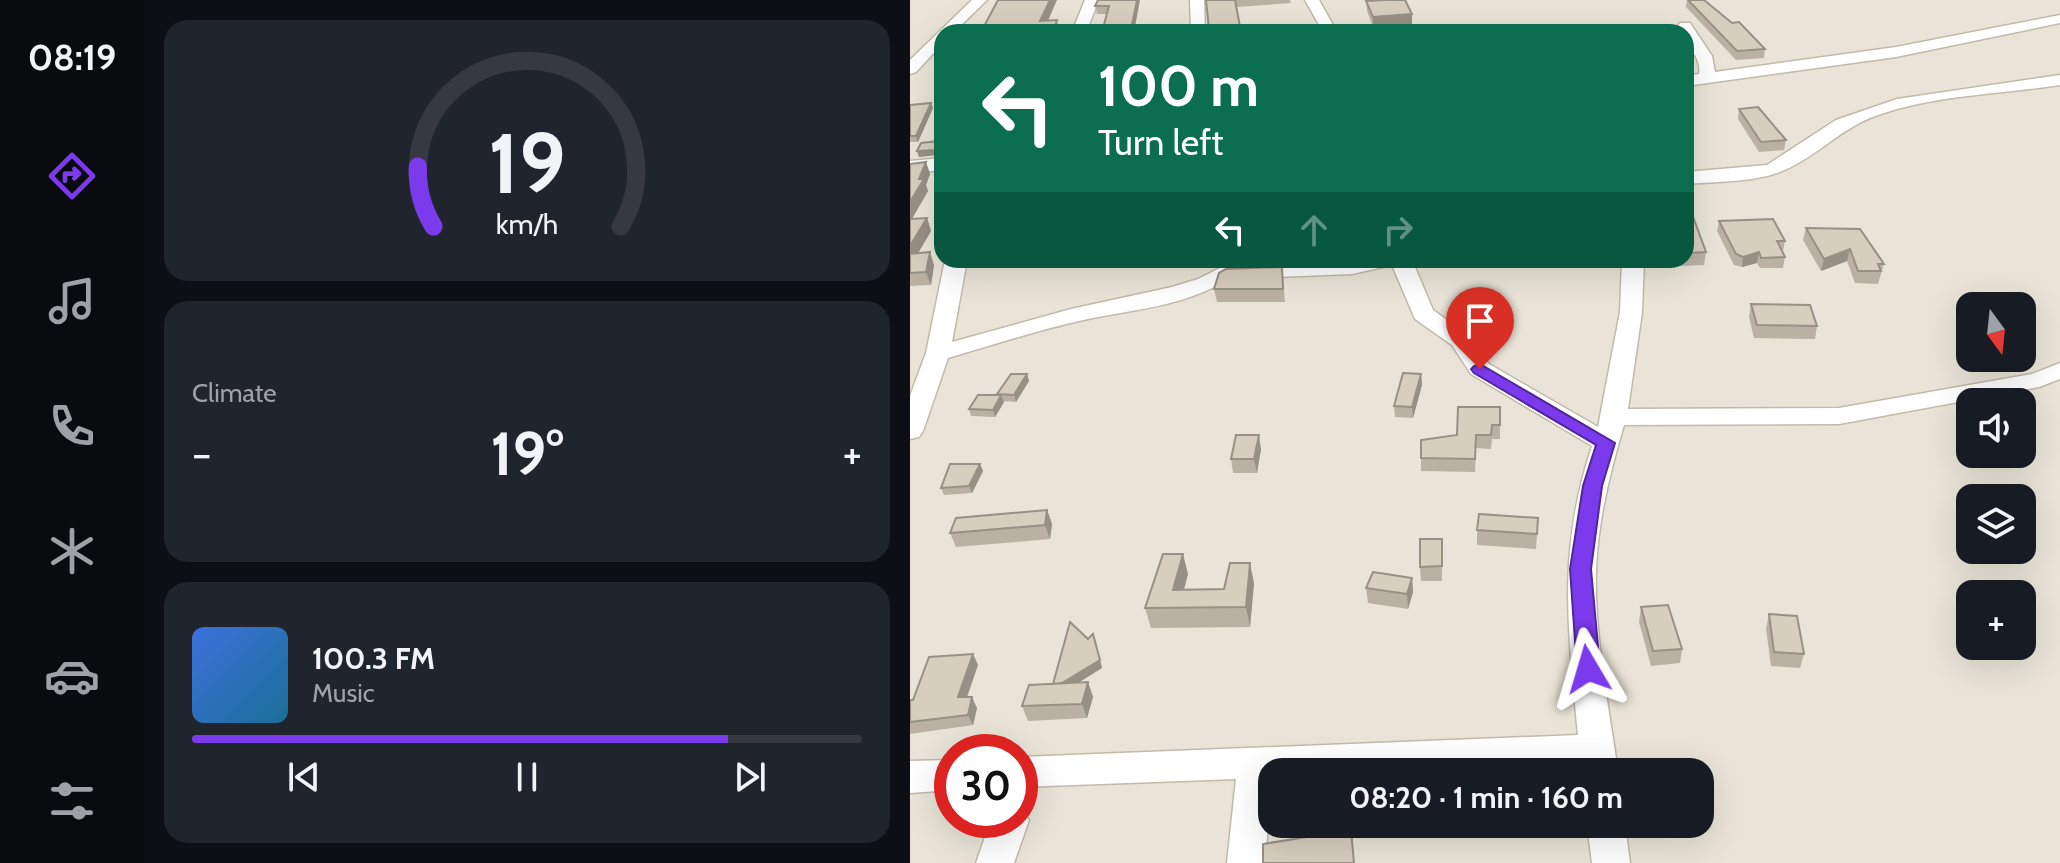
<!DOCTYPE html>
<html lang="en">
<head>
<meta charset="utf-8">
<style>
	body { margin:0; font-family:Cabin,sans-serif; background:#20242c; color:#f1f3f6; height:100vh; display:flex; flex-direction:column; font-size:30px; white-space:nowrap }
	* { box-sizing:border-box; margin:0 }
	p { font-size:26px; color:#9ea1a6 }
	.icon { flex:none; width:44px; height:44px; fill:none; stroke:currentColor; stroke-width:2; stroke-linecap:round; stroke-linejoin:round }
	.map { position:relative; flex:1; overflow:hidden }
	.panel { display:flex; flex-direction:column; gap:20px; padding:20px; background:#0d0f14; width:766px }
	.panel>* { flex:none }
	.guide { position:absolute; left:24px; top:24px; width:760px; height:244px; border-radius:24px; box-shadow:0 8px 32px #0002; background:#0b6e4f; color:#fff; overflow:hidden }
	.needle { width:52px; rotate:165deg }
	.buttons { position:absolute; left:1046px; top:292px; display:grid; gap:16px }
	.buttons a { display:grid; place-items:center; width:80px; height:80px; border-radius:16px; background:#171b24; box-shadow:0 8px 32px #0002; font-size:40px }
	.speed { position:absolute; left:24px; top:734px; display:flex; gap:16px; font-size:40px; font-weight:700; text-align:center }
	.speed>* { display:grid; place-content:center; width:104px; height:104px; border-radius:50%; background:#171b24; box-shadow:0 8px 32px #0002; line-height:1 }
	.speed .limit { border:12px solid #d22; background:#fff; color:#111 }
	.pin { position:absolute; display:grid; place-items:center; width:68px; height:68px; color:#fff; margin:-82px -34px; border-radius:50% 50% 50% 0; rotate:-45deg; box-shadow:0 0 8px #0007 }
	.pin .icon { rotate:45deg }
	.me { position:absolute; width:88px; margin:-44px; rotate:353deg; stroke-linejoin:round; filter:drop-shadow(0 0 6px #0008) }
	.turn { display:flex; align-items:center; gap:28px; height:168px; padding:0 32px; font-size:36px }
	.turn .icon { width:104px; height:104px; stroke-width:2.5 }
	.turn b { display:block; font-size:56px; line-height:68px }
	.lanes { display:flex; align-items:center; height:76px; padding:0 32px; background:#0003; justify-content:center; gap:40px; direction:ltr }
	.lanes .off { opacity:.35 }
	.big { font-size:60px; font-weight:700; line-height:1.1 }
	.panel .tile { flex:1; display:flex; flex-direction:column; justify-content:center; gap:12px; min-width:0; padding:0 28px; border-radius:24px; background:#20242c }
	.panel .dial { align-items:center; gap:0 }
	.dial svg { height:208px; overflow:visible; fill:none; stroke:#363941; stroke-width:7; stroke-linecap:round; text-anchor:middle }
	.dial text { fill:#f1f3f6; stroke:none }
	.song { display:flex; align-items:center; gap:24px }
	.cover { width:96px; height:96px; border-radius:12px; background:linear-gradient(135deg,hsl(220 70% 55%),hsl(200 70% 35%)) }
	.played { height:8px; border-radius:4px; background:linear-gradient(90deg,#7c3aed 80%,#363941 80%) }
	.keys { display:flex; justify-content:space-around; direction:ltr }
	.heat { display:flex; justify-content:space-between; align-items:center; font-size:44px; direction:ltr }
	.trip { position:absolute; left:348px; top:758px; width:456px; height:80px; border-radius:24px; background:#171b24; box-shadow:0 8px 32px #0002; font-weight:700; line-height:80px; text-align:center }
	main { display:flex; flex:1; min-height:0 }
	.tabs { display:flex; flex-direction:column; width:144px; justify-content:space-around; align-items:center; background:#090b0e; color:#9ea1a6 }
	.tabs .icon { width:56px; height:56px }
	.tabs .current { color:#7c3aed }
	.tabs b { font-size:36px; color:#f1f3f6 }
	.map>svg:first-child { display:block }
</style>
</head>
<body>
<main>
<nav class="tabs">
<b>08:19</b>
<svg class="icon current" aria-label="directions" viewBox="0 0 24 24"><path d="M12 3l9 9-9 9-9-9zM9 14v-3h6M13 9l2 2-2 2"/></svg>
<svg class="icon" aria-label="music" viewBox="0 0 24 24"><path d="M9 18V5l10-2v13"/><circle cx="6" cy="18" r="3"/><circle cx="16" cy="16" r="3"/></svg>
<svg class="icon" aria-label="phone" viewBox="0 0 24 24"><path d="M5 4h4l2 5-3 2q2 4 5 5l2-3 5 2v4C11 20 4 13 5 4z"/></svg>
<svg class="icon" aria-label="climate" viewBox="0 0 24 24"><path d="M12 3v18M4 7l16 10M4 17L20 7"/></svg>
<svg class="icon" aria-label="car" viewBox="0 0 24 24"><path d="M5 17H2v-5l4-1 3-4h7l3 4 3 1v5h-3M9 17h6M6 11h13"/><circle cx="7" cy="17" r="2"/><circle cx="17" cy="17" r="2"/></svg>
<svg class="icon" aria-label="filters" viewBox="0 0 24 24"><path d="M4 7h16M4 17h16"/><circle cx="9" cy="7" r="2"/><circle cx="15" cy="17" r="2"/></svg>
</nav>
<section class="panel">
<div class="tile dial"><svg viewBox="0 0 100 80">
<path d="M14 69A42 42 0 1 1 86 69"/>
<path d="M14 69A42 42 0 0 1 8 46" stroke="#7c3aed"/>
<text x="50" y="56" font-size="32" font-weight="700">19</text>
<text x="50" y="72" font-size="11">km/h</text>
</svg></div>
<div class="tile"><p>Climate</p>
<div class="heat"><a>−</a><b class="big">19°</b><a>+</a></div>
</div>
<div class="tile">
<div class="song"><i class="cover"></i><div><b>100.3 FM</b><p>Music</p></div></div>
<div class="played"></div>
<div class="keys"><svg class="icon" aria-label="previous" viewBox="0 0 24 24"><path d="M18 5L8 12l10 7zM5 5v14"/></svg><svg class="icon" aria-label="pause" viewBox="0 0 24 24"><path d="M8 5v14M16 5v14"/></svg><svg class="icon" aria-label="next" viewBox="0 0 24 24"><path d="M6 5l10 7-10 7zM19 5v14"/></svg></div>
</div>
</section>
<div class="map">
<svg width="1150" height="863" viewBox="0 0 1150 863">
	<rect width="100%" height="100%" fill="#f5f2ea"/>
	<!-- residential -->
	<path fill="#e9e4d7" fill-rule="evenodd" d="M0,0H1150V863H0ZM32,32H776V260H32ZM1060,306H1112V358H1060ZM1060,402H1112V454H1060ZM1060,498H1112V550H1060ZM1060,594H1112V646H1060ZM42,752H110V820H42ZM362,772H790V824H362Z"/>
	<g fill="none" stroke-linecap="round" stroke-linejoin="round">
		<defs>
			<path id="minor" d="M62,0H77L44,32H32V44L6,72L0,74V60Z
				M175,0H189L176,32H162Z
				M280,0H294L295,32H281Z
				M395,0H409L427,32H413Z
				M1150,15V23L986,57L776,86V76L789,74C792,57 776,48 776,32H770L768,26L770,23H780L802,56L805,72L986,47Z
				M1150,75V85C1092,94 1030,95 974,113C934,125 914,151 879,168C850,183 808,181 776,184V172L857,165L926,120L987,99Z
				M32,158V170L0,173V161Z
				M35,260H57L42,342L161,309L262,287L288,279L312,267L502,260L523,310L558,335L579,364L688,427L710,312L712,260H734L732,312L718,409L929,408L1122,374L1150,363V379L1129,387L929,424L714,425C700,472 688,520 686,570C684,636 699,706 708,772H672L671,764L487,772H362L355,863H317L326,779L110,787V757L668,735C658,628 647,551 682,446L561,374L542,345L505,319L482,265L442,274L317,279C277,307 216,310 169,321C125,331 82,345 38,358L13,431L9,437L0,439V396L16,353Z
				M42,760V790L0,793V761Z
				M110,807L119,820L104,863H66L81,820H110Z
				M677,824H715L720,863H682Z"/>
		</defs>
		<!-- minor casing -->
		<use href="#minor" stroke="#c1baab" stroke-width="3"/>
		<!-- minor -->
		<use href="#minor" fill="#fff" fill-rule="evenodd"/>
	</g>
	<!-- wall -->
	<path fill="#bab1a3" d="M230,0L192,32L197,14H187L185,6Z
		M296,0H380L381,3L327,7L331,32H300Z
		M777,0H794L855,49L854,58L826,60L776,7Z
		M456,1L502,24L463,27L457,11Z
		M21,103L23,108L8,142H0V105Z
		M829,109L876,140L874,150L849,152L828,119Z
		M16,162L20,174L16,185L18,191L2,219L17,218L21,231L8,253L24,265L21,285L0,286V164Z
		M776,214L796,252L794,265L769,266L767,260H776Z
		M809,221L875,241L873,251H872L875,257L873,268H850L847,263L832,267L824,265L807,231Z
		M896,228L974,264L968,284L945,283L937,261L911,271L893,240Z
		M317,260H376L318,264Z
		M372,267L375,302H307L304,289Z
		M841,304L907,326L905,339L844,338L839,317Z
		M117,374L119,381L106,402L93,401L94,402L85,417L61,416L59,409L88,395L87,394Z
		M511,374L512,385L503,418L485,417L484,406Z
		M590,407V439H582L581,449L566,448L565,472L511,471V440L547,435Z
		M351,449L347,473H323L321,459Z
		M70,464L73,471L62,493L34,495L31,488Z
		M137,510L142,524L140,539L46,547L40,533Z
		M628,518L626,549L567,545V530Z
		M532,539V581H511L510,567Z
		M278,574L274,590L314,589L344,583L340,627L241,628L235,608Z
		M502,578L503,592L498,609L458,603L456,588Z
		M731,607L772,649L770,663L741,666L729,622Z
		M859,614L894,654L890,668L861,666L856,629Z
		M178,639L186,642L192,668L168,683L178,682L183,697L177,718L118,721L112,706L143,684Z
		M63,654L68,665L57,697L67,708L63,725L0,734V700H3Z"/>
	<!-- shaded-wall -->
	<path fill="#979085" d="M140,0H147L133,32L130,21Z
		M227,0H230L224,32L221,30Z
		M502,14V24L463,27V17Z
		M147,20L149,32H143Z
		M21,103L23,108L8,142L6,136Z
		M29,141L31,147L28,155L9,157L7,151Z
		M16,162L20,174L16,185L18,191L0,222V202Z
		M17,218L21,231L0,267V246Z
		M940,249L937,261L911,271L914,259Z
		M20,252L24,265L21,285L16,272Z
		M849,252L847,263L832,267L833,257Z
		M117,374L119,381L106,402L104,395Z
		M511,374L512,385L503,418L502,407Z
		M91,395L94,402L85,417L83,410Z
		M349,435L351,449L347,473L344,459Z
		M70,464L73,471L62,493L59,486Z
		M137,510L142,524L140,539L135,525Z
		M273,554L278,574L269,607L263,590Z
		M340,563L344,583L340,627L336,607Z
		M502,578L503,592L498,609L497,594Z
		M183,634L192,668L145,697Z
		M63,654L68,665L53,708L48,697Z
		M178,682L183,697L177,718L172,704Z
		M62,697L67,708L63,725L58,715Z"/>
	<!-- building -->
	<path fill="#d8cebe" stroke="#979085" stroke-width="2" d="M88,0H140L130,21L147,20L143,32H71Z
		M188,0H227L221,30L246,28L245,32H192L199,6H185Z
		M296,0H325L331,32H306V28L299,29Z
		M476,0H495L502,14L463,17L456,1Z
		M778,0H794L822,23L829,22L855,49L827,51Z
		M541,29L543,32H522L521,30Z
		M21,103L6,136H0V105Z
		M848,107L876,140L851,142L829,109Z
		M29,141L26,150L7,151L11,143Z
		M16,162L9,179H14L0,202V164Z
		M776,214H782L796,252L776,253Z
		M17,218L0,246V219Z
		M863,219L875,241H867L875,257L851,258L849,252L833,257L826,254L809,221Z
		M896,228L950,229L974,264H968L971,271H948L940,249L914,259Z
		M20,252L16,272L0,273V254Z
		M372,267L373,289H304L309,273L316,269Z
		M841,304L900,305L907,326L847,325Z
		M493,373L511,374L502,407L484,406Z
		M101,374H117L104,395L87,394Z
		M68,395H91L83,410L59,409Z
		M548,407H590V425H582L581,435H566L565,459L511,458V440L547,435Z
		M326,435H349L344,459H321Z
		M40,464H70L59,486L31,488Z
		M137,510L135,525L40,533L46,518Z
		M569,514L628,518L627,534L567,530Z
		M510,539H532V566L510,567Z
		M253,554H273L263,590L314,589L320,563H340L336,607L235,608Z
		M463,572L502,578L497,594L456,588Z
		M758,605L772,649L743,651L731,607Z
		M859,614L887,616L894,654L864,652Z
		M160,622L178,639L183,634L190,660L152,683L143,684Z
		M63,654L48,697H62L58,715L0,722V700H3L19,657Z
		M178,682L172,704L112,706L119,685Z
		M441,830L444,863H353V844Z"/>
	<!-- route -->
	<path fill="#7c3aed" stroke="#51269a" stroke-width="2" d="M570,364L705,443L692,486L681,569L690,669L686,675L678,678L670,675L667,669L660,569L673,486L686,445L564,373L561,369L564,366Z"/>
</svg>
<div class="buttons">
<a><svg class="needle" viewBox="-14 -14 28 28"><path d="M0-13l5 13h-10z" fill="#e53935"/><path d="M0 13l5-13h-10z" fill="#9ea1a6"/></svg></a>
<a><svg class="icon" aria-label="sound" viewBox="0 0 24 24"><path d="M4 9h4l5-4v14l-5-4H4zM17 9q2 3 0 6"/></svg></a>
<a><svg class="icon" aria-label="layers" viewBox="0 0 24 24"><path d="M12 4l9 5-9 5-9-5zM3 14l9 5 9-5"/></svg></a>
<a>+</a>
</div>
<div class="speed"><div class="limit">30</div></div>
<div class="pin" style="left:570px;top:369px;background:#d93025"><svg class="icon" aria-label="arrive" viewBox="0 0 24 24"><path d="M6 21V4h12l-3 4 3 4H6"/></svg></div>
<svg class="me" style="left:678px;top:669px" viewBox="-20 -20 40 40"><path d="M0-17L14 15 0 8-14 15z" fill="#7c3aed" stroke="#fff" stroke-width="4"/></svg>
<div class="trip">08:20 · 1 min · 160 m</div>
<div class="guide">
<div class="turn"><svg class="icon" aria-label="left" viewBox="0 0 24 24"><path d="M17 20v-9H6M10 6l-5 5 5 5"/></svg><div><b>100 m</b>Turn left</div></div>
<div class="lanes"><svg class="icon" aria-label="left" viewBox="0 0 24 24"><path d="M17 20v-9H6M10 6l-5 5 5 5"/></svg><svg class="icon off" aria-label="ahead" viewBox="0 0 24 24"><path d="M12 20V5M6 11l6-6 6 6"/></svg><svg class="icon off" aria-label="right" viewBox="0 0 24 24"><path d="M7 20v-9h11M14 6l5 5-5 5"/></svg></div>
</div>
</div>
</main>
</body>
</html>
